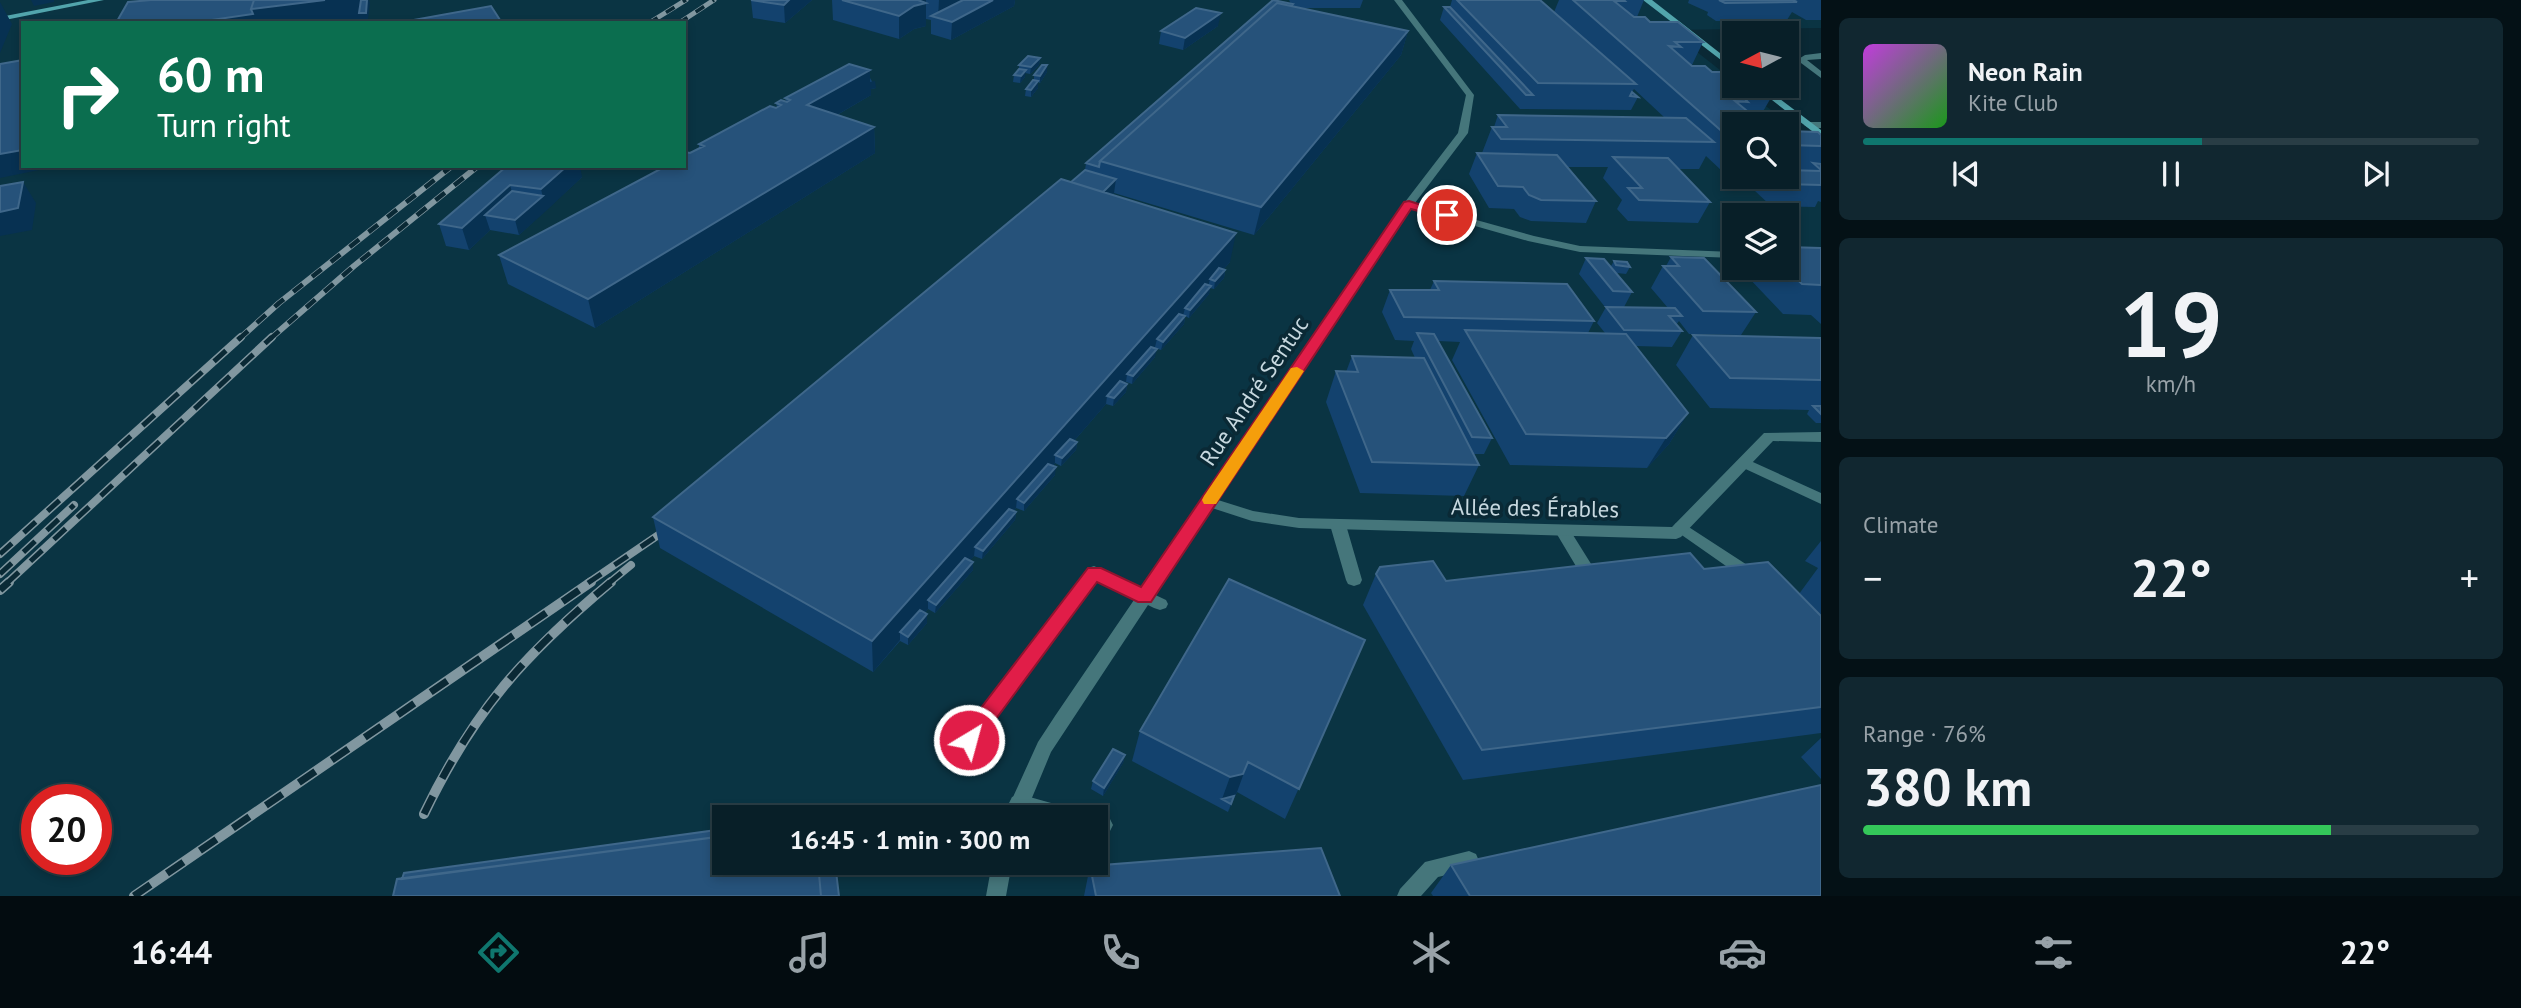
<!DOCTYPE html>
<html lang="en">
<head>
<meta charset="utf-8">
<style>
	body { margin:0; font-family:"PT Sans",sans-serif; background:#112730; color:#f1f3f6; height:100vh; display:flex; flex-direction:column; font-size:26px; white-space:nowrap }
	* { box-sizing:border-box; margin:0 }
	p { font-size:23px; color:#98a2a8 }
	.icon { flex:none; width:38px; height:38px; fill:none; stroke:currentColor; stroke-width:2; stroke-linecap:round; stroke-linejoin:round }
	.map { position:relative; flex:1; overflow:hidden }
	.details { display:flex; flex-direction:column; gap:18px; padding:18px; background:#041116; width:700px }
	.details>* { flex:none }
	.top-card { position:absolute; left:21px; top:21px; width:665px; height:147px; border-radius:0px; box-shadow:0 4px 10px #0003,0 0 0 2px #293d45; background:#0b6e4f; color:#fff; overflow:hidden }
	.needle { width:46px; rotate:263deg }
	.fabs { position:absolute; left:1722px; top:21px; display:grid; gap:14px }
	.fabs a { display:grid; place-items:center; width:77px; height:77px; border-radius:0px; background:#081f28; box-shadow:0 4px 10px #0003,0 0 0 2px #293d45; font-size:35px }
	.speed { position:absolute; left:21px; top:784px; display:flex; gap:14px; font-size:35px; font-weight:700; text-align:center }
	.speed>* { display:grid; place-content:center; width:91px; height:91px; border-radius:50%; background:#081f28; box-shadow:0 4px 10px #0003,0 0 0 2px #293d45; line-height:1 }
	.speed .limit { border:10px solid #d22; background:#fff; color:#111 }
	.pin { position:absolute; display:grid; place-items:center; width:60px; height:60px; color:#fff; margin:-30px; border:4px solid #fff; border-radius:50%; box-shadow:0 2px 7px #0007 }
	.me { position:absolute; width:77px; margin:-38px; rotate:37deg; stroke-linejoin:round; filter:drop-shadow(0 0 5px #0008) }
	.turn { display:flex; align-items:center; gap:24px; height:147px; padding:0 21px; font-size:32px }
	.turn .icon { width:91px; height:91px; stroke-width:2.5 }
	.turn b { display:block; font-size:49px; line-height:60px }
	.big { font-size:52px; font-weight:600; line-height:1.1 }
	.details .card { flex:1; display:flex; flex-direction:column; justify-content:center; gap:10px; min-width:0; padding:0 24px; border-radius:10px; background:#112730 }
	.details .dial { align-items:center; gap:0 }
	.dial b { font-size:91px; line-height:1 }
	.song { display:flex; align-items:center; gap:21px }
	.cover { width:84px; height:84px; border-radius:10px; background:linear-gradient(135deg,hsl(290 70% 55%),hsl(120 70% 35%)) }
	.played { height:7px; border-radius:4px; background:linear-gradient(90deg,#0f766e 55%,#293d45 55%) }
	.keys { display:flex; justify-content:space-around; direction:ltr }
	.heat { display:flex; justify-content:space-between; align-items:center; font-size:38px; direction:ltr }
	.charge { height:10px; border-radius:5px; background:linear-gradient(90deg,#34c759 76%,#293d45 0) }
	.trip { position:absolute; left:712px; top:805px; width:396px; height:70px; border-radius:0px; background:#081f28; box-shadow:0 4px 10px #0003,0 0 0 2px #293d45; font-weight:600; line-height:70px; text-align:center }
	.menu { display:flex; height:112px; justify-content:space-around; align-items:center; background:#030c10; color:#98a2a8 }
	.menu .icon { width:49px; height:49px }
	.menu .current { color:#0f766e }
	.menu b { font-size:32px; color:#f1f3f6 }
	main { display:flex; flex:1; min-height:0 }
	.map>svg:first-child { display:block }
</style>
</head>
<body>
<main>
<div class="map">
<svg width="1821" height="896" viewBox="0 0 1821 896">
	<rect width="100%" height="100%" fill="#0a2935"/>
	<!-- built -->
	<path fill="#0a3443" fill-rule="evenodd" d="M0,0H1821V28L1669,30L1734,81V86H1740L1821,149V896H0ZM23,23H684V166H23ZM1734,124H1787V177H1734ZM1734,215H1787V268H1734ZM37,800H96V859H37ZM724,817H1096V863H724Z"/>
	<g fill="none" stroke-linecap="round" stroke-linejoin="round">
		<!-- lane -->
		<path fill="#45767b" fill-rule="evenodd" d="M482,21H504L508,23H478Z
			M1821,53V59L1807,60L1821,71V78L1797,60L1805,55Z
			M1744,458L1821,493V504L1739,466L1737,463L1739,460Z
			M1338,520L1343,521L1346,525L1362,580L1360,584L1354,586L1348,584L1346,580L1330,525L1333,521Z
			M1681,522L1758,572L1760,576L1758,580L1752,582L1746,580L1676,531L1673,527L1676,523Z
			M1563,525L1568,527L1598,575L1600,579L1598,583L1592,585L1586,583L1555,531L1558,527Z
			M1094,566L1166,600L1168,604L1166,608L1160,610L1154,608L1097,580L960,767L953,769L946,767L944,761L946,755L1088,568Z
			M1019,794L1069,808L1076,811L1079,817H1038L1012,809L1009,803L1012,797Z
			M1096,814L1110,819L1113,825L1110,831L1103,834L1096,832V817H1089Z
			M1469,851L1476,854L1479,861L1476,868L1438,877L1421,896H1397L1400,889L1425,862Z"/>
		<!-- street -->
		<path fill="#45767b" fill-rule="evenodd" d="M1394,0H1402L1474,95L1468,133L1415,203L1534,236L1580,246L1734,252V258L1580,252L1528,241L1412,208L1218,500L1253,511L1299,518L1672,527L1764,433L1821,432V442L1773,441L1681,537L1676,539L1299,528L1252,521L1212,508L1051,752L1024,817H1004L1038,742L1055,716L1405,202L1458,133L1466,95Z
			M1821,122V128H1809L1804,125L1809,122Z
			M992,863H1012L1006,896H986Z"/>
		<!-- secondary -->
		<path fill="#52a5ac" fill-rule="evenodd" d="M88,0H104L0,21V17Z
			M1643,0H1652L1734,64V70Z
			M1754,86H1763L1821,130V138Z"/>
		<defs>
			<path id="rail-far3" d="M649,23L686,0
				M679,23L714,0"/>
			<path id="rail-far2" d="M239,339L279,303L452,166
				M270,339L354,266L478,166"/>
			<path id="rail-far1" d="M0,554L241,337
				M0,574L74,505
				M7,583L272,337
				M588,583L673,525
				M609,583L631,565"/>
			<path id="rail" d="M0,590L9,582
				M424,814C474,710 524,655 611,582
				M134,896L591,582"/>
		</defs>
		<!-- rail-far3 casing -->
		<use href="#rail-far3" stroke="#8197a0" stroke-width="5"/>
		<!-- rail-far2 casing -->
		<use href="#rail-far2" stroke="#8197a0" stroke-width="6"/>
		<!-- rail-far1 casing -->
		<use href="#rail-far1" stroke="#8197a0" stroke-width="8"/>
		<!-- rail casing -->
		<use href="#rail" stroke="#8197a0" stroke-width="10"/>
		<!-- rail-far3 -->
		<use href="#rail-far3" stroke="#0a2935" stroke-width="3.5" stroke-dasharray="10" stroke-linecap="butt"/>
		<!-- rail-far2 -->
		<use href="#rail-far2" stroke="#0a2935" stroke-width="4.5" stroke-dasharray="12" stroke-linecap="butt"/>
		<!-- rail-far1 -->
		<use href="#rail-far1" stroke="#0a2935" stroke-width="5" stroke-dasharray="16" stroke-linecap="butt"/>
		<!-- rail -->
		<use href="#rail" stroke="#0a2935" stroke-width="7" stroke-dasharray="20" stroke-linecap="butt"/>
	</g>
	<!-- wall -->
	<path fill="#13426e" d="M751,0H812L785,23L753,18Z
		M832,0H1015L1014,6L951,40L931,34V20L926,19V26L914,29L899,39L833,20Z
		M1289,0H1363L1360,8H1299L1408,31L1401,55L1254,235L1114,193L1112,195L1230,262L1223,270H1225L1224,278L1214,289L1210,288L1209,294L1189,318L1185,316L1184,324L1161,350L1155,348V357L1132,384L1126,382L1125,383L1127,384L1126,392L1113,406L1106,404L1074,441L1077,442L1076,450L1061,466L1055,463L1053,466L1055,475L1024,511L1016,508L1013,511L1016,512L1015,520L982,559L974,556L970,560L973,562V570L935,613L928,609L924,613L927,623L908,645L900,641L873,672L660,548L653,517L1071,182L1085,170L1086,163L1291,4Z
		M1452,0H1540L1554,12L1559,0H1644L1637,17L1703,42L1692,65L1712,72L1772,96L1758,120L1734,124V171H1722L1706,156L1699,169H1678L1710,202L1698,223L1628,221L1617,209L1622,200L1603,178L1608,167H1567L1596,201L1586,223L1531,221L1520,217L1514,209L1489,208L1469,174L1477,153H1482L1492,127H1494L1498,115L1665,118L1634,89L1632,92L1638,97L1631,110L1520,109L1440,20L1444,7H1450Z
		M1689,0H1821V20H1806L1792,12L1787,20L1716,21L1707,15L1708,12L1688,3Z
		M1218,26L1183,50L1159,44L1161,31Z
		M1040,58L1039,65L1030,74L1025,73V77L1020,83L1013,82L1014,75L1019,70V65Z
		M1047,65V72L1040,83L1038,82V88L1031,97L1025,96L1026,89L1034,81V75Z
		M870,70V78L876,88L871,89V95L837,115L874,127L875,153L595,328L508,284L499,255L662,168V166H684L690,153L699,148V144L777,107L776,103L786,101L785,98Z
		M1787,131L1821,135V202L1818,201L1815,207L1771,206L1754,190L1761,177H1787Z
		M507,166L582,177L519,235L490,230L469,250L446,246L439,224Z
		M1821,248V324L1811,315L1783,314L1746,275L1750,268H1787Z
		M1671,257L1756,312L1741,335L1689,334L1679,321L1676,325L1682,331L1672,347L1636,346L1688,413L1669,444L1647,468L1510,465L1452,360L1460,342L1438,341L1492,438L1484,454H1473L1479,465L1464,496L1360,493L1326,402L1336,371L1346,372L1352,356L1415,358L1411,349L1414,341L1395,340L1382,312L1390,290H1430L1434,281L1594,321L1588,333H1605L1597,323L1606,307L1668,308L1651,288L1663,266H1666Z
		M1586,258L1611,266L1614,261L1630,267L1626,274L1617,273L1632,292L1624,307H1605L1579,274Z
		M1693,335L1821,338V423H1816L1807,414L1809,410L1710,408L1676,365Z
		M1821,541V733L1463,780L1363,605L1376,574L1446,581L1704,569L1799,594L1818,568L1805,561Z
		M1365,640L1285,819L1237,792L1228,812L1132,761L1140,731Z
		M1821,738V779L1801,757Z
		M1125,755L1123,763L1103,796L1091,789L1093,781Z
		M1451,865L1821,896H1433L1431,893Z
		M1090,866L1340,896H1084Z"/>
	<!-- shaded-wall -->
	<path fill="#073152" d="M31,0H54V2L34,6Z
		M325,0H369L370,3L368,19L336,23H191L251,9Z
		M789,0H812L785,23L784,5Z
		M918,0H926V26L914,29L899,39V16Z
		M939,0H982L938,18Z
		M993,0H1015L1014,6L951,40L952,22Z
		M0,2L12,24L0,53Z
		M1221,13L1218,26L1183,50L1185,38Z
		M1408,31L1401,55L1254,235L1261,207Z
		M1040,58L1039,65L1030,74L1031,67Z
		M1047,65V72L1040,83V76Z
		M870,70V82L875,81L876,88L871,89V95L809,131L807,105Z
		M1026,70L1025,77L1020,83L1021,76Z
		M1038,81V88L1031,97V90Z
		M874,127L875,153L595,328L588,299Z
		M23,150V166H58L0,178V154Z
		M566,166H580L582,177L546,211L541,189Z
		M1116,179L1114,193L1090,216L1092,202Z
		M23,182L36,203L32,230L0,236V212Z
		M510,185L516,206L485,215L490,230L469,250L462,228Z
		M543,196L546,211L519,235L515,220Z
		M1236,233L1230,262L1214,280L1210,279L1208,287L1185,308L1183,316L1157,339L1155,347L1131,375L1127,374L1126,382L1112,397L1107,396L1106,404L1060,457L1055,455V463L1021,501L1017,499L1016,508L979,550L975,547L974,556L933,603L928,600V609L905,635L900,632V640L873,672L872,641Z
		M1225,270L1224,278L1214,289L1215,281Z
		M1211,286L1209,294L1189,318L1190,310Z
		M1185,316L1184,324L1161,350L1163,342Z
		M1157,349L1155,357L1132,384L1133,376Z
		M1127,384L1126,392L1113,406L1114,398Z
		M1688,413L1669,444L1647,468L1666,438Z
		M1077,442L1076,450L1061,466L1062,458Z
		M1056,467L1055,475L1024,511V503Z
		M1016,512L1015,520L982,559L983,551Z
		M973,562V570L935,613L936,605Z
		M927,614V623L908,645V637Z
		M1125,755L1123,763L1103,796L1104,788Z
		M1248,762L1237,792L1228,812L1231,804L1222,799L1230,777Z"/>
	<!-- building -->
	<path fill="#26527a" stroke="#3f678a" stroke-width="2" d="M151,0H254L251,9L253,14L191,23H116L128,2Z
		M254,0H325L251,9Z
		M361,0H367L366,13H359Z
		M751,0H789L784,5Z
		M842,0H918L926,3L914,6L899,16Z
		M963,0H993L952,22L931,16Z
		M1273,0L1293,4L1291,6L1277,3L1100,161L1099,167L1086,163Z
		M1457,0H1540L1636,84L1538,83Z
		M1573,0H1624L1625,1H1614L1634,17H1645L1650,22H1678L1703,42H1675L1681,47L1669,46L1692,66H1705L1712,72H1734V86H1758L1772,96L1741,95L1748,102L1735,101L1763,124H1734V142Z
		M1719,0H1793L1797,2L1725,3Z
		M1277,3L1408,31L1261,207L1100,161Z
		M491,6L502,23H397Z
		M1444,7H1450L1533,95H1526Z
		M1196,8L1221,13L1185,38L1161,31Z
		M1028,56L1040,58L1031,67L1019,65Z
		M23,60V150L0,154V64Z
		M849,64L870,70L807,105L874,127L588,299L499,255L666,166H684V152L690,153L704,146L699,144L770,106L776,108L781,105L776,103L781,100L787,102L790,100L785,98Z
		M1042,65H1047L1040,76L1034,75Z
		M1019,69L1026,70L1021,76L1014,75Z
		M1033,80L1038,81L1031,90L1026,89Z
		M1632,92L1638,97L1630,96Z
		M1498,115L1686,118L1714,142L1501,139L1492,127H1507Z
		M1787,131L1818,132L1821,135V146L1787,145Z
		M1477,153L1557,155L1596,201L1541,200L1529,195L1523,187L1498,186Z
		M1613,157L1668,158L1710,202L1639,200L1628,188H1642Z
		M1813,163L1821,164V170Z
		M507,166H567L541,189L510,185L462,228L439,224Z
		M1085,170L1116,179L1103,192L1071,182Z
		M1787,170L1821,171V185L1784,184L1775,177H1787Z
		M1061,179L1236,233L872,641L653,517Z
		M23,182L18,208L0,212V186Z
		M512,191L543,196L515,220L485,215Z
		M1787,247L1821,248V285L1802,284L1785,268H1787Z
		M1671,257L1704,258L1756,312L1703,311L1663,266H1679Z
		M1586,258L1604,259L1632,292L1613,291Z
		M1614,261L1627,262L1630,267L1616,265Z
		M1219,268L1225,270L1215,281L1210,279Z
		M1434,281L1567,284L1594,321L1404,317L1390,290H1439Z
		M1205,284L1211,286L1190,310L1185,308Z
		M1606,307L1675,308L1682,316H1669L1682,331L1624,330Z
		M1179,314L1185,316L1163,342L1157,339Z
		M1465,330L1626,334L1688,413L1666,438L1526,434Z
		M1417,333L1434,334L1492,438L1472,437Z
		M1693,335L1821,338V380L1730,378Z
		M1151,347L1157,349L1133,376L1127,374Z
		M1352,356L1424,358L1479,465L1372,462L1336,371L1358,372Z
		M1120,381L1127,384L1114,398L1107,396Z
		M1813,406H1821V414Z
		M1070,439L1077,442L1062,458L1055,455Z
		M1048,464L1056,467L1024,503L1017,499Z
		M1009,509L1016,512L983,551L975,547Z
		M1690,553L1704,569L1768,562L1821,616V707L1482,750L1376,574L1380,567L1433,561L1446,581Z
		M965,558L973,562L936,605L928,600Z
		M1229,579L1365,640L1299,789L1248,762L1243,774L1230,777L1140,731Z
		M920,610L927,614L908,637L900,632Z
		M1113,749L1125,755L1104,788L1093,781Z
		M1821,785V896H1470L1451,865Z
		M1234,796L1231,804L1222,799Z
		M830,815L831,817H813Z
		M724,829V836L402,879L404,873Z
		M724,836V863H818L821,896H393L397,879Z
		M1321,848L1340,896H1096L1090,866Z
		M818,863H835L839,896H821Z"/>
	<!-- route -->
	<path fill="#e11d48" stroke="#92132f" stroke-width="2" d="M1409,201L1453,215L1447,219L1411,209L1151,602H1138L1097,582L976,746L969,749L961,746L958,740L961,734L1088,568H1101L1141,587L1404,202Z"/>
	<!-- slow -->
	<path fill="#f59e0b" d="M1297,367L1304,371L1216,504H1204L1202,500L1204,496L1291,368Z"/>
	<g text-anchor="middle" stroke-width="7" stroke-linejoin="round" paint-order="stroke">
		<!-- street labels -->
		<g font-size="23" fill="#c7d8df" stroke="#0a2935">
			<text transform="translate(1254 391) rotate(-56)" y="8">Rue André Sentuc</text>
			<text transform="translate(1535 508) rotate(1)" y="8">Allée des Érables</text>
		</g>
	</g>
</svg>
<div class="fabs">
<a><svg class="needle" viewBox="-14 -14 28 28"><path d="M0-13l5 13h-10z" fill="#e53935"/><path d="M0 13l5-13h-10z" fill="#98a2a8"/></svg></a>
<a><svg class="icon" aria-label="search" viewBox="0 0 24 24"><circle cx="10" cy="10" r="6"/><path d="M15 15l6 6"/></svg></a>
<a><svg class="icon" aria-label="layers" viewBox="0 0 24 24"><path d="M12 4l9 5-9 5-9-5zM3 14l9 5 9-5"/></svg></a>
</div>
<div class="speed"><div class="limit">20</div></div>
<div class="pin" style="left:1447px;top:215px;background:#d93025"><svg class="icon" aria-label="arrive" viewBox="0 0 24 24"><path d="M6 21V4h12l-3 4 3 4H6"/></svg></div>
<svg class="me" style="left:969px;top:740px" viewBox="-20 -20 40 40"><circle r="17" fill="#e11d48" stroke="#fff" stroke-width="3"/><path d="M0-11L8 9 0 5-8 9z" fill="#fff"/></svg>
<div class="trip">16:45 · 1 min · 300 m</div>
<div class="top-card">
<div class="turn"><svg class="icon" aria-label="right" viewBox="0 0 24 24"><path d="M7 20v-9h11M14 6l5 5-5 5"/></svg><div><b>60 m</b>Turn right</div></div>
</div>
</div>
<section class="details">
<div class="card">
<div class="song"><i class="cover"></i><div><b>Neon Rain</b><p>Kite Club</p></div></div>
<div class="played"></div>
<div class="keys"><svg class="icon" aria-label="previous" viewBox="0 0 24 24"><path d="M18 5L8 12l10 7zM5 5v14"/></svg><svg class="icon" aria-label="pause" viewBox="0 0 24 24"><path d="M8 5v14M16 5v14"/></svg><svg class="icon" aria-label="next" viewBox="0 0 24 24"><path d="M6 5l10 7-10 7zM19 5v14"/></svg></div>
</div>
<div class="card dial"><b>19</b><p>km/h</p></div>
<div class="card"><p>Climate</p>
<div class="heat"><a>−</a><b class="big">22°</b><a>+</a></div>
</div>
<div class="card"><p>Range · 76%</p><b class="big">380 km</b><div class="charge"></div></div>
</section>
</main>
<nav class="menu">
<b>16:44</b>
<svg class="icon current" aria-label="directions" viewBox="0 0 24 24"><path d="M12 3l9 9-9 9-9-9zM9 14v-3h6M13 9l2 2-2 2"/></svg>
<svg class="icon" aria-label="music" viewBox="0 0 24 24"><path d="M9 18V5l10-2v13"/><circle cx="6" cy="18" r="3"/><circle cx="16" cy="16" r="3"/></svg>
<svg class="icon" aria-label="phone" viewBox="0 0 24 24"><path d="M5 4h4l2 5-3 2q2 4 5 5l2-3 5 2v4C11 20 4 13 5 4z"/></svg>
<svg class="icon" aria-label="climate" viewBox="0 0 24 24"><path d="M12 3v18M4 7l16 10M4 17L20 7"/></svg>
<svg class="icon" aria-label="car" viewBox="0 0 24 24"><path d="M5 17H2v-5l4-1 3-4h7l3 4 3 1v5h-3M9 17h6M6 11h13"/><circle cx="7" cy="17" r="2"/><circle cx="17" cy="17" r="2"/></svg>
<svg class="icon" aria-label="filters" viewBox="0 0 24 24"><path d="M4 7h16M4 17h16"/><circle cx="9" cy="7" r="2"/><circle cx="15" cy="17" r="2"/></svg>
<b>22°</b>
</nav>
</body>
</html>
